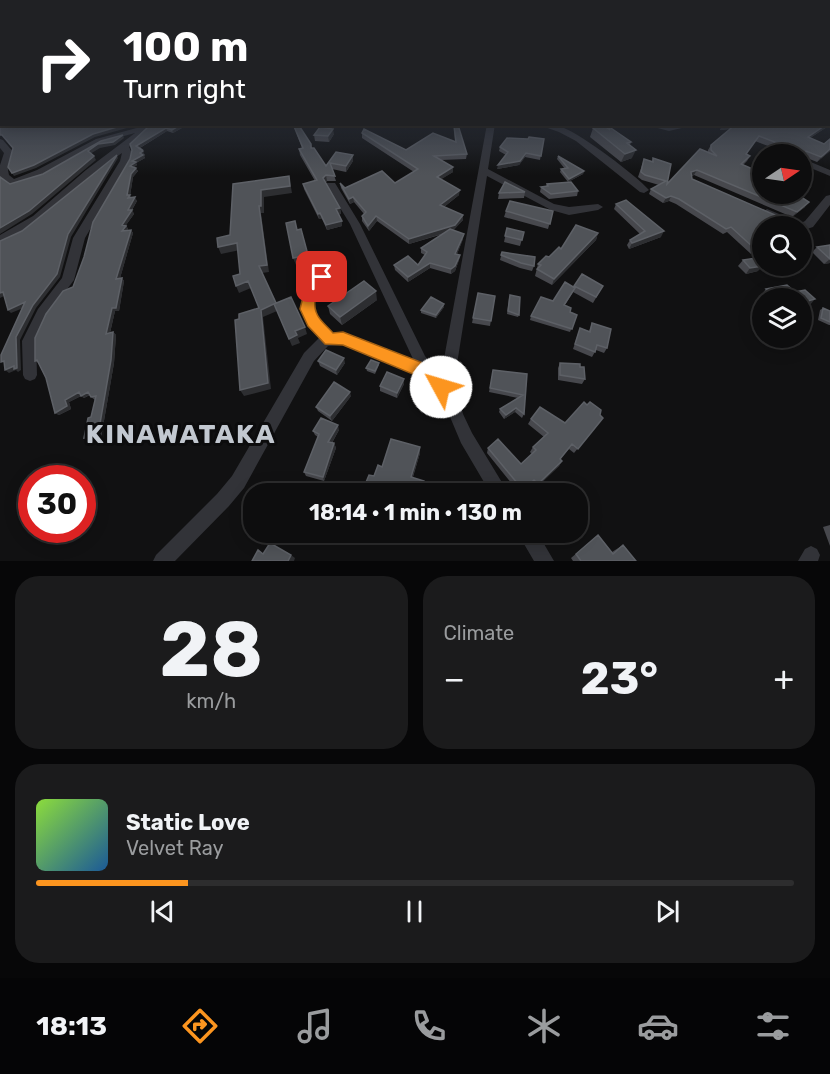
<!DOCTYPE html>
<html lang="en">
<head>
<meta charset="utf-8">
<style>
	body { margin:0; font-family:Rubik,sans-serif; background:#1b1b1c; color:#f1f3f6; height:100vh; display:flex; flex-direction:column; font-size:22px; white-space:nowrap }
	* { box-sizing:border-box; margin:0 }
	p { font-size:20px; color:#9a9c9e }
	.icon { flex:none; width:33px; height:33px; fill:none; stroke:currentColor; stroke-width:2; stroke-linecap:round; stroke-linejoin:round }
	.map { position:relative; height:561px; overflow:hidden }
	.details { display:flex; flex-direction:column; gap:15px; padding:15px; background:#070708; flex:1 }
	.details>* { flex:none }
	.guide { position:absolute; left:0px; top:0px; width:831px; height:126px; box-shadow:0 3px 15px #0003,0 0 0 2px #2d2d2e; background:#202124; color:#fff; overflow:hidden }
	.needle { width:39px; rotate:77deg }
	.buttons { position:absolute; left:752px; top:144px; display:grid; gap:12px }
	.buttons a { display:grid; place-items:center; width:60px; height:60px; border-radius:50%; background:#0d0d0e; box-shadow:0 3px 15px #0003,0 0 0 2px #2d2d2e; font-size:30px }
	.speed { position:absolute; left:18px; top:465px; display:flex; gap:12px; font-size:30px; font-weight:700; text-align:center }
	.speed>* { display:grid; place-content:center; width:78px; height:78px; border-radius:50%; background:#0d0d0e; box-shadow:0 3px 15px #0003,0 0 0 2px #2d2d2e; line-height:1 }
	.speed .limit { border:9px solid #d22; background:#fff; color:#111 }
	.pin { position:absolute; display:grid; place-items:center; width:51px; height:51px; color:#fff; margin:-26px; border-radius:12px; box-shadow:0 3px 9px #0006 }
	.me { position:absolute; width:66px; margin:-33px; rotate:309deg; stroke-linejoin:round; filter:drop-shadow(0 0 4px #0008) }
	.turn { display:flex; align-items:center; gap:21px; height:126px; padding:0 24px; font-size:27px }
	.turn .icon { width:78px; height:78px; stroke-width:2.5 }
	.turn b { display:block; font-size:42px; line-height:51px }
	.big { font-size:45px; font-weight:700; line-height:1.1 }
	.details .tile { flex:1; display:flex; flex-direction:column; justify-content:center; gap:9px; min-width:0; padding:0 21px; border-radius:24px; background:#1b1b1c }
	.details .dial { align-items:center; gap:0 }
	.dial b { font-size:78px; line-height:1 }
	.song { display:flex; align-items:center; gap:18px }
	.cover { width:72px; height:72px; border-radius:9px; background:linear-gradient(135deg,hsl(90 70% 55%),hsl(210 70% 35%)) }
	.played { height:6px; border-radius:3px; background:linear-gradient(90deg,#fc951f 20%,#2d2d2e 20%) }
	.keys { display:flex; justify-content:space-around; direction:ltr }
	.heat { display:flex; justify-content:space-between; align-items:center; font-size:33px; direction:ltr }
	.details .tiles { flex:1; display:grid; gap:15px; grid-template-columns:1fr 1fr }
	.tile:last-child { grid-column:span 2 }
	.trip { position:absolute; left:243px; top:483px; width:345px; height:60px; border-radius:24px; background:#0d0d0e; box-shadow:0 3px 15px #0003,0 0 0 2px #2d2d2e; font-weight:700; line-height:60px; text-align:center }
	.dock { display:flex; height:96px; justify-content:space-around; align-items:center; background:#050506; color:#9a9c9e }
	.dock .icon { width:42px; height:42px }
	.dock .current { color:#fc951f }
	.dock b { font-size:27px; color:#f1f3f6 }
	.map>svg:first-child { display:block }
</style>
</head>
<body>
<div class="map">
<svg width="830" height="561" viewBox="0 0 830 561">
	<rect width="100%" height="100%" fill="#111112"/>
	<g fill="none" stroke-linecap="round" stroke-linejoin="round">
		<!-- minor -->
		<path fill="#323338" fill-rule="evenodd" d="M487,124H495L488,169L554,204L569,207L598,204L603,207L598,210L569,215L551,210L487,176L457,364L458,393L463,414L472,433L509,494H491L461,443L445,405L426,379L342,345L328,346L314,361L244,488L229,506L175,561H153L156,555L217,494L232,476L304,353L320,337C309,326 290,304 309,291L305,285L309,277L322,272L326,274L333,285L314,300C312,315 323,324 334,334L343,333L414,361L350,224L326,185L327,183H335L360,224L425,356L443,379V364Z
			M536,124C546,124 555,124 564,128C582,135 636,175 649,190L644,193L640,192L576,141L559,132Z
			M642,124H699L669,131Z
			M144,126L148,129L129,147L132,153L130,161L85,238L74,280L47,316L36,341L37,375L35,379L30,381L25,379L23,375L22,341L38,309L62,278L73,238L120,161L122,153C108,162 94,172 82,183C56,207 34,232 0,243V235L33,216L86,170L135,133L102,142L44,175L12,185L0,177V165L4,153L0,148V139L3,140L14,153L8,170L9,175L14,179L37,170L96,139Z
			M783,150L790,152L792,154H779L780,151Z
			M801,158L830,170V176L801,164Z
			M830,195V205L813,227L801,231V226H790L763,215L762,213L767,209L801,223L805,221L826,196Z
			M517,532H537L554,561H534Z
			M811,546L817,549L820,555L818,561H798L805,549Z"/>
	</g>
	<!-- wall -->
	<path fill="#47484d" d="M830,96V125L810,138L824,144L830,139V151L817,162L802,156H801V154H793L791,150L784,148L779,150L755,141L746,154L750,156L747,161L743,165L801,197L805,207L792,217L694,175L692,176V179L778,223L762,226V253L751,254L727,232L723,234L676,204L669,201L663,203L649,194L651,189L659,185L642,180L638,177L644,159L652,161L653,158L667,184L708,152V150L711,145L731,129L720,130L721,128L709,126V124H830Z
		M145,124H189L173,133L167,131L140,148L145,155L144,156L145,158L136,163L137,165L134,167L138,171L133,177L130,196L131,197L137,201L132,210L134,214L126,225L128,229L127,230H131L133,233L120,278H122L124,281L119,311H115L110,333L113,332L116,335L114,363L101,438L88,441L84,438L91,417L95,400L91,397L90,395L84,398L81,396L69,402L71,409L59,415L55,413L46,378L39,363L35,361L73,287L130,159L148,127Z
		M293,124L311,144L312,148L326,166L336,152L353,161L346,172L332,169L336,181H327L325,183L340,208L341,214H339L342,226L327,230L322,219H319L304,189L303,184L315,181L300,155L299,149L302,148Z
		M582,124L578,128L576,126L573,128L564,125Z
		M454,126L467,154L466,159L441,160L453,167V172L441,179L459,195L444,207L463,215V220L453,230L463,239L457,254L460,255L459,260L455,271L451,274L430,268L408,282L395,270L394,265H418L425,255L421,253V248L443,234L409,244L377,221L369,231L362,221V216L364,214L354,202L350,204L341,188L340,183L345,188L395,183L414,172L362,138V133L406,150L455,142Z
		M608,126L631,142L630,145L632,158L621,162L590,137L593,128H607Z
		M334,134L329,142L315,141L314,135Z
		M528,139H544L540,160L525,157L519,165L497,169L506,155L499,151L500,147Z
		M558,156L584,171L583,174L568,182L560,172L561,169H565L557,159Z
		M547,184L578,191L577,196L549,199L540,192L541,187L546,186Z
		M525,192L524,198L498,199L499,193Z
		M616,204L661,237L629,249L627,245L630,240L640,234L614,209Z
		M506,211H553L548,229L504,217Z
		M507,228L524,232L520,246L504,242Z
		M598,233L596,240L552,285L535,276L538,264L561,249Z
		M830,245V263L824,264L812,252L817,247Z
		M502,252L534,266L532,271L520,268L500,260Z
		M743,260L758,271L746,274L738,266Z
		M574,286H603L593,303L573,292L565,305L570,312L577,315L570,332L530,320L531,316L553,301L573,287Z
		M766,289L795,292L810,305L801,307V298H765L761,295Z
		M478,293L495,296L490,326L472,323Z
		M509,298L519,315L518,317L507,314Z
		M377,300L342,325L330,314L328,306Z
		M444,307L436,318L421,313V310Z
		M823,308L830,311V325H829L818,320L820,310Z
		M592,323L607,348L604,353L596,350L592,357L573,349L580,328L589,331Z
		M318,361L345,363L337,375L320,366Z
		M379,363V365L375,374L367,371L366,368Z
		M560,363L580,367L585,379L582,384L558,380V368Z
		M493,370L527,374L524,414L522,418L515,412L504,419L499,412L500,409L518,398L489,392Z
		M404,384L397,398L380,391V386Z
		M351,396L332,421L318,411L316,407Z
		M600,415L603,418L574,453L569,449L560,459L562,461L559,466L536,488L531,484L521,494H520L487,453L488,448L521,464L532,454L530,452L533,447L544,437L528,424L531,419L565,423Z
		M339,430L332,443H334L336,448L324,481L306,476L304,472L318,437L315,435L313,431Z
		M420,447V453L413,477L424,486L422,494H369V493L366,492L364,487L382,467Z
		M830,525V546L823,527Z
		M598,535L612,552L623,545L636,561H573L571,558Z"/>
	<!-- shaded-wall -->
	<path fill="#2d2e31" d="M830,123V125L804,142L808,137L827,124H830Z
		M127,124H141L95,137L36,168L14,176L12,173L93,134Z
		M182,124H189L173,133L172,130Z
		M728,124H737L735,128L720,130L723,125Z
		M166,128L167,131L138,149L136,146Z
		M333,129L334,134L329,142L328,136Z
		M123,135L124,138L115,145L100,148L90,154L88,151L98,144Z
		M787,143L784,148L779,150L782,145Z
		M140,149H141L145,155L144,156L145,158L136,163L137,165L132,169L130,166Z
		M830,149V151L817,162L821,157Z
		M636,150L632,158L621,162L625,154Z
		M526,153L525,157L519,165L497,169L498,165Z
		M117,155L118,158L71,237L60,277L36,308L20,340L21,370L18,372L16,370L9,373L5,370L16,337L68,234Z
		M353,155V161L346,172V166Z
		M94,156L96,160L32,214L0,234V228Z
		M453,167V172L437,182V177Z
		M136,168L138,171L133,177L130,196L132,199L130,201L127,195L131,174Z
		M697,170L694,175L688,177L691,172Z
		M584,171L583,174L568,182L569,179Z
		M326,175L327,181L324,184L323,178Z
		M289,176L292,193L264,197V213H261L269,272L262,273L259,266V206L261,190Z
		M460,190L459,195L440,210V205Z
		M671,196L669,201L663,203L666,198Z
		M135,197L137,201L131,211L132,210L134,214L124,228L126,226L128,229L124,234L122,231V225L128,210Z
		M353,197L354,202L350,204L349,199Z
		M809,202L805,207L792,217L797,212Z
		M340,208L341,214L337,215L336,209Z
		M320,213L322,219H319L318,214Z
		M463,215V220L454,230L409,244V239Z
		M376,216L377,221L369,231L368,226Z
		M782,218L778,223L772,226H767Z
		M342,221V226L327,230L326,225Z
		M301,229L310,262L296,265L293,258Z
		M131,230L133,233L119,282L116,279Z
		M664,231L661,237L629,249L632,243Z
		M598,233L596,240L552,285L554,279Z
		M464,234L463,239L455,259V254Z
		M237,243L240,250L221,254L218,247Z
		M460,255L459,260L455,271L451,274V269Z
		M830,259V263L824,264Z
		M430,263V268L408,282V277Z
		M763,266L758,271L746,274L750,268Z
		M122,278L124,281L119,311H115L109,337L106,334L112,308Z
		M248,281L251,288L239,293L236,286Z
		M376,291L377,300L342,325L340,317Z
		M3,292L6,295L0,298V293Z
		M815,299L810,305L801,307V303Z
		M25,302L28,306L11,313L8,310Z
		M274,304L277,311L263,317L271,389L244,396L240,390L261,310Z
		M444,304V307L436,318V315Z
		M305,327L307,334L298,338L300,343L292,346L289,339L295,331Z
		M113,332L116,335L114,363L101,438L88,441L84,438L111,360Z
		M344,358L345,363L337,375L336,370Z
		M404,379V384L397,398V393Z
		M79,392H88L91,394L84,398L81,396L69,402L71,409L59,415L55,413L65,400Z
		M350,392L351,396L332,421L330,416Z
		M516,408L515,412L504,419L506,415Z
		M338,425L339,430L330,446L328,442Z
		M334,443L336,448L324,481L323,477Z
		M420,447V453L411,482V477Z
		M562,461L559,466L536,488L538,484Z
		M291,555L295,558L294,561H288Z"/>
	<!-- building -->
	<path fill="#505358" stroke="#5d6066" stroke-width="1.5" d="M0,96H2V124H127L93,134L34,165L12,173L8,167L13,148L2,135H0Z
		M148,124H182L172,130L166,128L136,146L141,149H140L143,151L140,153L143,155L132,161L136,162L130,166L136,168L131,174L127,195H130L128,198L135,197L128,210H132L122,225L126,226L122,231L131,230L116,279L122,278L116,308H112L106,334L113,332L111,360L98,435L84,438L88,418L91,417L96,396L91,397L88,392L81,396L79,392L65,400L67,406L55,413L46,378L37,360L35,361V338L46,314L63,291L73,287L84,257L93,222L130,159L132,150L130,144L148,127Z
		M293,124H298L311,144V148H314L326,166L336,152L353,155L346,166L330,163L335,176L326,175L323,178L340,208L336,209L342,221L326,225L320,213L318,214L303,184L317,180L299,149L303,148Z
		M736,124H827L808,137L824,144L830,139V149L821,157L806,151L803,153L797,151L794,145L787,143L782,145L759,136L746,154L750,156L741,164L762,173V194H801V186L803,184L810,187L801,197L809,202L797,212L697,170L691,172L692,179L782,218L767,226H762V248L755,249L731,227L726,229L679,199L671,196L666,198L651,189L666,181L645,175L641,172L644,159L653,162V158L671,164L667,184L700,149L717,156L711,150V145Z
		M458,125L467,154L434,156L453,167L437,177L460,190L440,205L463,215L455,225L409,239L376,216L368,226L362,216L366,212L353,197L349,199L340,183L345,188L382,171L395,183L418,169L362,133L364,129L406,150L433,133L456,142L454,126Z
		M603,125L610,130L608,126L631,142L627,143L636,150L625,154L593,128Z
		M320,127L333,129L328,136L314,135Z
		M123,135L113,142L98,144L88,151L94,156L29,211L0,228V177L10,184L43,174L101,141Z
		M529,137L544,139L541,156L526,153L520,161L498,165L508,152L500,147L507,138L528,139Z
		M117,155L68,234L57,274L33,305L16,337L17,368L14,369V366L5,370L4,361L1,362V355L25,302L8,310L3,292L0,293V241L22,231Z
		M558,156L584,171L569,179L561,169L568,168Z
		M289,176L290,186L261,190V206H259L267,265L259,266L276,303L261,310L268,383L240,390L235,320L239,319V314L259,308L248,281L236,286L233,276L240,274L237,243L218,247L217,238L230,235L233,184Z
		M505,182L525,192L499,193Z
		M571,182L578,191L551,194L541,187L548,186L547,184Z
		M626,200L664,231L632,243L630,240L645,231L616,204Z
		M510,201L553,211L550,224L506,211Z
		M295,221L297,230L301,229L308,255L293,258L286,223Z
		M576,225L598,233L554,279L537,269L541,265L538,264L546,256L549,257L559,247L561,249Z
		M507,228L524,232L522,240L505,236Z
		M450,229L464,234L455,254L460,255L455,266L451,269L430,263L408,277L394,265L408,256L418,265L427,252L421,248Z
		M830,245V259L817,247Z
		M502,252L535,257L534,266L521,263L501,255Z
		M756,258L762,264V266H763L750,268L743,260Z
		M582,274L603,286L596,297L574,286Z
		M364,281L376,291L340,317L328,306Z
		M565,282L575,288L564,305L571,308L570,312L577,315L572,329L531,316L541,297L553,301Z
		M787,285L795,292L805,290L815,299L801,303V298H775L766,289Z
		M478,293L495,296L491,321L473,318Z
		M510,295L520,297L519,315L508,311Z
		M291,297L305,327L295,331L297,335L289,339L274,304Z
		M431,297L444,304L436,315L421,310Z
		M823,308L830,311V322L821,318Z
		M592,323L611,329L607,348L597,345L595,352L575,344L580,328L590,332Z
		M326,350L344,358L336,370L318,361Z
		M371,360L379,363L375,371L366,368Z
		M560,363L580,364V367H584L585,379L560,375Z
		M493,370L527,374L524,414L516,408L506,415L500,409L523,395L490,388Z
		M387,372L404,379L397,393L380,386Z
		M334,382L350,392L330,416L316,407Z
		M584,402L587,405L590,402L601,410L600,415L603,418L578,449L572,444L560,459L562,461L538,484L534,480L523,490L488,448L498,439L521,464L536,450L533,447L548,433L531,419L540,407L565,423Z
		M321,418L338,425L328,442L334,443L323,477L304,472L319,434L313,431Z
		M391,439L420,447L411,477L424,481L421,494H369L370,489L364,487L369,475L374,476L378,465L382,467Z
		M598,535L613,554L623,545L636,561H581L576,554Z
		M270,543L291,555L288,561H252L258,550L263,554Z"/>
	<!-- sky -->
	<linearGradient id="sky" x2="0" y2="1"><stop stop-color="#09090a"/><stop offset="0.55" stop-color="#323844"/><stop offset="1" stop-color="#323844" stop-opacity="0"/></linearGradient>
	<rect width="830" height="175" fill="url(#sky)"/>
	<!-- route -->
	<path fill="#fc951f" stroke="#a46114" stroke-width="1.5" d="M322,272L327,273L333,285L315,300C313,316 323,322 333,333L343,332L436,368L449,387L446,393L441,395L435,393L425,379L343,345L325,344L308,326L300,309L304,293L319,283L316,277Z"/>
	<g text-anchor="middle" stroke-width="6" stroke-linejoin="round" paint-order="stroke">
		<!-- near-district labels -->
		<g font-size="27" font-weight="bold" letter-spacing="1.5" fill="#c2c8d0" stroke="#0c0c0d">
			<text x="181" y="443">KINAWATAKA</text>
		</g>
	</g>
</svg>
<div class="buttons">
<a><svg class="needle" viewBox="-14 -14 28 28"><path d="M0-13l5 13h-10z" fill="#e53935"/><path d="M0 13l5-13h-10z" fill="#9a9c9e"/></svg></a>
<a><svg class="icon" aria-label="search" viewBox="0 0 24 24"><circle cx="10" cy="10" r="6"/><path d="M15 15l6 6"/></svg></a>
<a><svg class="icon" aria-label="layers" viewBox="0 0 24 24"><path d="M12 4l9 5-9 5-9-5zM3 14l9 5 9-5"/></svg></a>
</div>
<div class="speed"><div class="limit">30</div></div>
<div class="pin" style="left:322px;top:277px;background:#d93025"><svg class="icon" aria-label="arrive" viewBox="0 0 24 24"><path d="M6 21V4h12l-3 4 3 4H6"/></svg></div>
<svg class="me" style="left:441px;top:387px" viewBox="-20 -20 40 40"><circle r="19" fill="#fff"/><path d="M0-13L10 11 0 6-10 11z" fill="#fc951f"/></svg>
<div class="trip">18:14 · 1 min · 130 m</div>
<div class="guide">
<div class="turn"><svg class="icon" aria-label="right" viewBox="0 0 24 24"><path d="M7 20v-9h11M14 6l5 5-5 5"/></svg><div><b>100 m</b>Turn right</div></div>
</div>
</div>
<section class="details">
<div class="tiles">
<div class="tile dial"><b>28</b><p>km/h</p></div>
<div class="tile"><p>Climate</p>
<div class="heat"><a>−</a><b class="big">23°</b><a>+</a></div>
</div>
<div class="tile">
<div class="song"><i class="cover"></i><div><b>Static Love</b><p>Velvet Ray</p></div></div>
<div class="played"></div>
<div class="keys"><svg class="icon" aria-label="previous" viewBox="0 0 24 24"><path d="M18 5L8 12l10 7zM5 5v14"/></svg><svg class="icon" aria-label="pause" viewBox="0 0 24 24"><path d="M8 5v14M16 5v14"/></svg><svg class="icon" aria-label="next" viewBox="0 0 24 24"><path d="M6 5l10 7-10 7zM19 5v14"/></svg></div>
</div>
</div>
</section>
<nav class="dock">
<b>18:13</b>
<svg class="icon current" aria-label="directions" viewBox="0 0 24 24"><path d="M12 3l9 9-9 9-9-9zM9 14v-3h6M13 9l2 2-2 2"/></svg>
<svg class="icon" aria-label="music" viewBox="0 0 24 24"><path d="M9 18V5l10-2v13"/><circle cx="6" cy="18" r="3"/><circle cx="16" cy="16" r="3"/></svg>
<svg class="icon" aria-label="phone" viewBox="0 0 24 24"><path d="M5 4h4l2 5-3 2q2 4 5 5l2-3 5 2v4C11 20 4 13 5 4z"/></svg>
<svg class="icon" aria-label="climate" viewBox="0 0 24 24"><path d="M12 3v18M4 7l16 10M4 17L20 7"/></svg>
<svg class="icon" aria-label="car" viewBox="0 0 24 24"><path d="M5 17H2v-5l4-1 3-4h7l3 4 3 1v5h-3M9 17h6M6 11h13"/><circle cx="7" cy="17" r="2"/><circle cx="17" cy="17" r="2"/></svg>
<svg class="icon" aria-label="filters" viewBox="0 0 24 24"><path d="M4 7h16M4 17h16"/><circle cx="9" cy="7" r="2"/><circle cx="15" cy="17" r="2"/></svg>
</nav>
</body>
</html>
